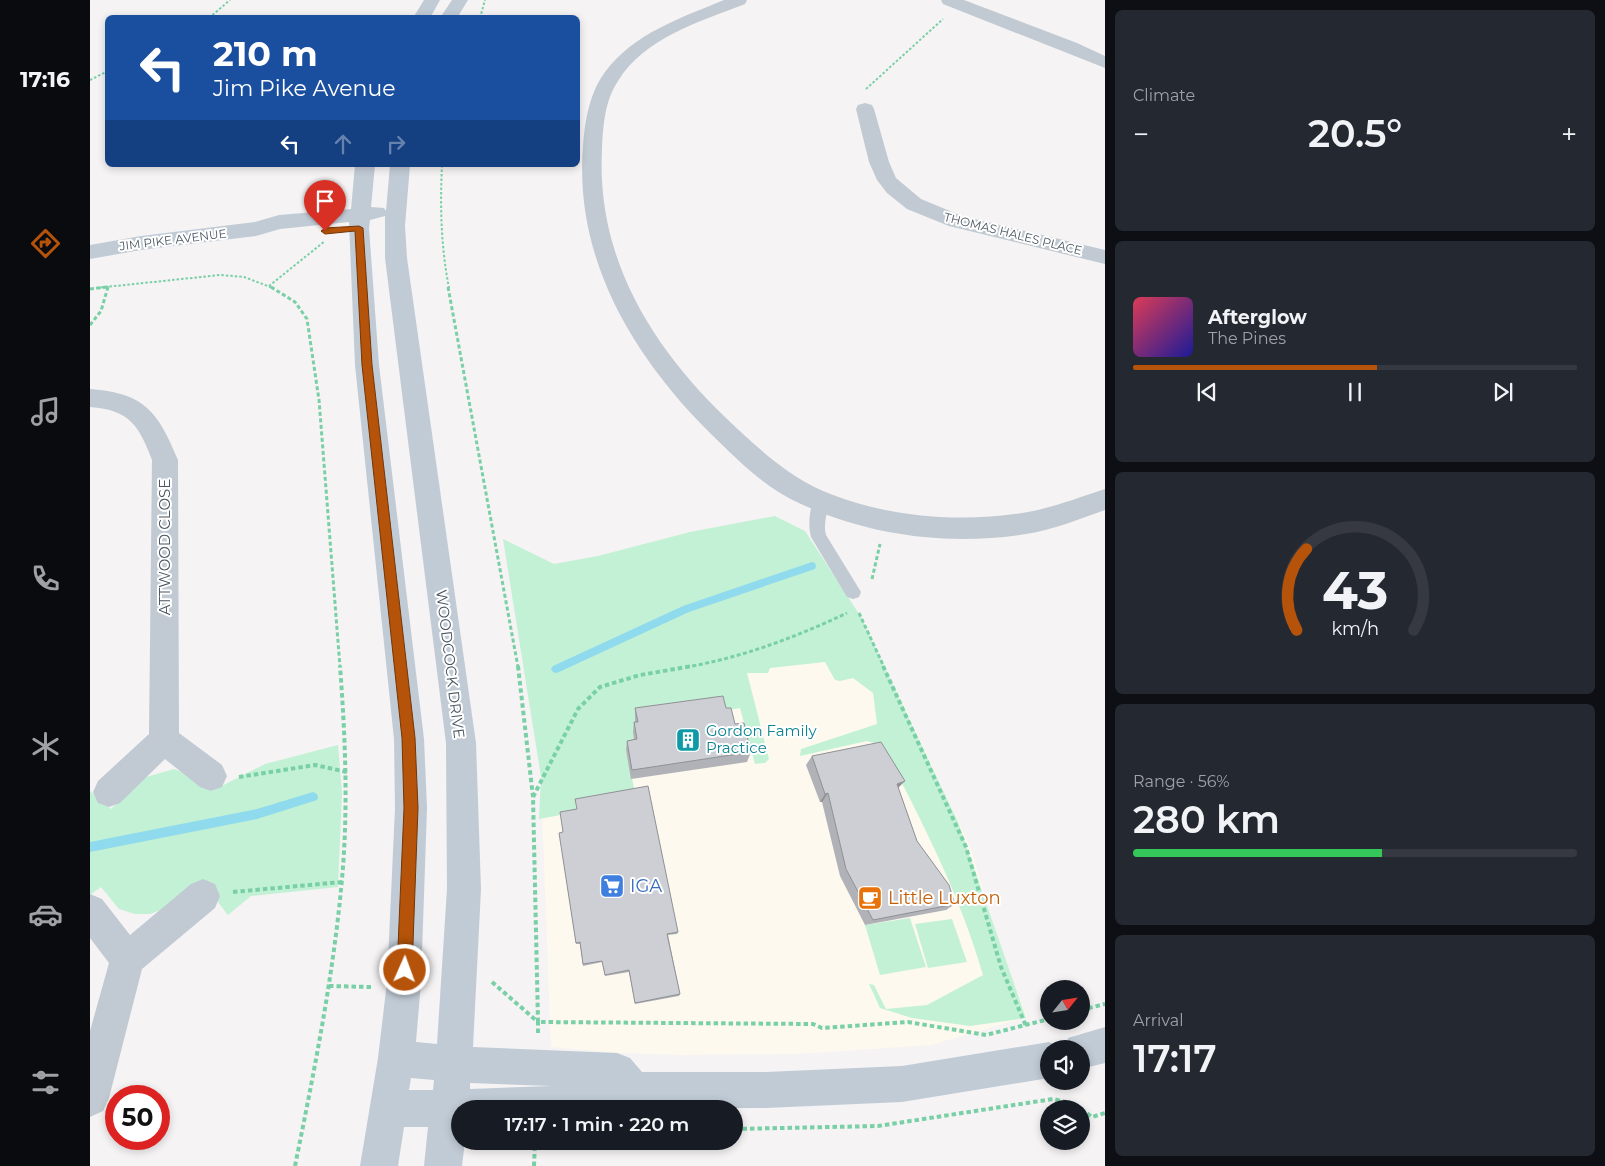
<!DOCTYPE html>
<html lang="en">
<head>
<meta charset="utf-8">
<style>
	body { margin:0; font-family:Montserrat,sans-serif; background:#242831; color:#f1f3f6; height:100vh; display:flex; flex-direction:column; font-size:19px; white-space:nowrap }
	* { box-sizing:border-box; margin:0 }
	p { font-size:16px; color:#9ea1a6 }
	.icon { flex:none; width:28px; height:28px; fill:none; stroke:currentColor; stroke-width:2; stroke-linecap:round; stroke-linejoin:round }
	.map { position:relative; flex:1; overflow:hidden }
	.side { display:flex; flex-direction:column; gap:10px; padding:10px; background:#0d0f14; width:500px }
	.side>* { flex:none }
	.top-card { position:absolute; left:15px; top:15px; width:475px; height:152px; border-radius:8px; box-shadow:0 2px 8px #0003; background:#1a4fa0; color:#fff; overflow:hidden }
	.needle { width:32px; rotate:60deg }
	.buttons { position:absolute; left:950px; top:980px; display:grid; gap:10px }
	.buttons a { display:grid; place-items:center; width:50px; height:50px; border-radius:50%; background:#171b24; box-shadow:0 2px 8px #0003; font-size:25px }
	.speed { position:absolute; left:15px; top:1085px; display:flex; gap:10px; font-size:25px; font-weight:700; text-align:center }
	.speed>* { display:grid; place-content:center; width:65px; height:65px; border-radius:50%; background:#171b24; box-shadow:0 2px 8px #0003; line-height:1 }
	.speed .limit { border:8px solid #d22; background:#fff; color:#111 }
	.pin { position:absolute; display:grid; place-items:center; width:42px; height:42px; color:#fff; margin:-51px -21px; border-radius:50% 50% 50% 0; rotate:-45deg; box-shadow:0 0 5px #0007 }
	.pin .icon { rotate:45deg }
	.me { position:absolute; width:55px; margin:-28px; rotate:2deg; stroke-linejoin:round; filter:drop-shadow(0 0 4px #0008) }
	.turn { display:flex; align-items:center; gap:18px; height:105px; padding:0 25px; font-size:22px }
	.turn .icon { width:65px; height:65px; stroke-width:2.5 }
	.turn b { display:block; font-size:35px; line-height:42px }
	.lanes { display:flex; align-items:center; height:48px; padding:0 25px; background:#0003; justify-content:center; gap:25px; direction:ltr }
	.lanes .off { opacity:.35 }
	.big { font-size:38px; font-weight:600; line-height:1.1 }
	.side .card { flex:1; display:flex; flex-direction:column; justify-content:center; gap:8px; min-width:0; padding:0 18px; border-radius:8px; background:#242831 }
	.side .dial { align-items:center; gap:0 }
	.dial svg { height:130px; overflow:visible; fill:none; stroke:#363941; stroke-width:7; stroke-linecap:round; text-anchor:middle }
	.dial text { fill:#f1f3f6; stroke:none }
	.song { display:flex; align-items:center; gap:15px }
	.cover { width:60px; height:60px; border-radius:8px; background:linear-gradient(135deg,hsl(350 70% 55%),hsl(240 70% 35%)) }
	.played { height:5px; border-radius:2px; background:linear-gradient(90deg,#b45309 55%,#363941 55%) }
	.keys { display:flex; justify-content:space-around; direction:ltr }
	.heat { display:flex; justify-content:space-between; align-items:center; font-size:28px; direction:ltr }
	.charge { height:8px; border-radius:4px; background:linear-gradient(90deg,#34c759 56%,#363941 0) }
	.trip { position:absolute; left:361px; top:1100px; width:292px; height:50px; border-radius:25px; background:#171b24; box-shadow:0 2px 8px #0003; font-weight:600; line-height:50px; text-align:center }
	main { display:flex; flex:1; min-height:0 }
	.tabs { display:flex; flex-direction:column; width:90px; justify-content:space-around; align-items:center; background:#090b0e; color:#9ea1a6 }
	.tabs .icon { width:35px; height:35px }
	.tabs .current { color:#b45309 }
	.tabs b { font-size:22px; color:#f1f3f6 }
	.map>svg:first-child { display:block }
</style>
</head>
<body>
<main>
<nav class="tabs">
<b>17:16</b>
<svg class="icon current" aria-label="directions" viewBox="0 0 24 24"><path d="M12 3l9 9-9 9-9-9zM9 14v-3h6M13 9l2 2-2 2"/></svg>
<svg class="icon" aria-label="music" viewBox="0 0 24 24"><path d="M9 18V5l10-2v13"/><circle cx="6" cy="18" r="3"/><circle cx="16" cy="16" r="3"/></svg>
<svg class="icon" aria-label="phone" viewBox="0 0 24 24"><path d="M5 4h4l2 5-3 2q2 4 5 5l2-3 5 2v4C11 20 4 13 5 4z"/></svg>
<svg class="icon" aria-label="climate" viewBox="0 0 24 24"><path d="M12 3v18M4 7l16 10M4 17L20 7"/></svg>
<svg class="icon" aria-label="car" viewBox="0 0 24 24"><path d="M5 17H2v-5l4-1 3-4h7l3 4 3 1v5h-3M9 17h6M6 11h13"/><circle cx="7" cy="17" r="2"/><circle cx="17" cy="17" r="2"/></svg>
<svg class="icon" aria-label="filters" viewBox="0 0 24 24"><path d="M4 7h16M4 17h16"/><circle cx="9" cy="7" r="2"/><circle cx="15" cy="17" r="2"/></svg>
</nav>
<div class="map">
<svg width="1015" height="1166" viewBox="0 0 1015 1166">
	<rect width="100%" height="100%" fill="#f5f3f3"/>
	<!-- commercial -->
	<path fill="#fdf9ef" d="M767,614L816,710L882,851L904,931L937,1017L841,1045L709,1054L589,1055L528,1053L461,1047L451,785L543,678Z"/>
	<!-- green -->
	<path fill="#c3f1d5" d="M685,516L715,531L771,617L868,822L936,1018L880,1026L822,1018L790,1008L779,984L784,985L796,1009L837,1005L893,975C870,895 831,819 792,745L777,741L710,756L711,749L787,724L783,693L763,678L750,681L745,680L735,662L680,668L678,673H657L679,759L675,763L665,764L650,708L634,711L536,750L547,802H486L487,812L449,819L451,777L413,539L464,564L508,556L600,532Z
		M248,745L252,792L248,887L161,896L138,915L113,883L84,905L60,914H45L29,909L11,887L0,895V791L21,809L53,778L84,769L104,777L122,791L175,764Z
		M820,918L836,967L790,975L775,925Z
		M862,919L877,962L838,968L825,924Z"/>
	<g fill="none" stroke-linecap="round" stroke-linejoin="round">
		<!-- stream -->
		<path fill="#90daee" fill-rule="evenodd" d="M722,562L725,563L726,566L725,569L599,612L469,672L466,673L463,672L461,669L463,666L593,606Z
			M223,792L227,794L228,797L227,800L167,819L0,852V842L167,809Z"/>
		<!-- path-far2 -->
		<path stroke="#7ad0a6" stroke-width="2" stroke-dasharray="2.5 2" stroke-linecap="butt" d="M119,18L140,0
			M390,18L395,0
			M0,80L18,71
			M776,89L853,19
			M352,165C350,207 351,247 359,288
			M179,286L235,241
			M6,288L130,275L154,277L183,288
			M17,288L18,286"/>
		<!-- path-far1 -->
		<path stroke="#7ad0a6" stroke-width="3" stroke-dasharray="4 2.5" stroke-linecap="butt" d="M181,287L205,302L217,319L229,400L250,667
			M358,287L428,667
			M0,289L17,287
			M0,325L11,311L18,287
			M782,579L790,544
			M769,613L794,667
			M596,667C651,658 706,637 757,613"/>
		<!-- path -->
		<path stroke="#7ad0a6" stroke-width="4" stroke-dasharray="4.5 3" stroke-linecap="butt" d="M428,666L443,797L448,1022L723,1024L732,1028L818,1022L896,1035L959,1019
			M793,666L876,847L911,967L936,1026
			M149,777L225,765L257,772
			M443,797L488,709L510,687L550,675L603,666
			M143,892L252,882
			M402,982L448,1022V1035
			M239,986L281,987
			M991,1010L1015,1004
			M991,1109L1002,1117L1015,1113
			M645,1129L788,1126L963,1099L984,1104L991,1109
			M205,1166C225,1067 245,968 253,867C258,799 255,733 250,666
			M444,1166L445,1141"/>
		<!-- lane -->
		<path fill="#c1cad2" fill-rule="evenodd" d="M730,496L735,498C741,508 732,522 736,535L771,592L769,597L763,599L757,597L721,537C718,525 719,509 725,498Z"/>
		<!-- street -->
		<path fill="#c1cad2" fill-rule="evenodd" d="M634,0H657L655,4C611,21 554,38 528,81C515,100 513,126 512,149C506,257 561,346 636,418C669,449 700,479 743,495C803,518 875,523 938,512C965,507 990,497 1015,489V510C989,519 963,530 936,534C860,546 780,536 711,504C674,488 647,459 619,432C542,355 484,258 493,146C495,121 499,94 515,72C544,33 591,18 634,0Z
			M851,0H874L987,43L1015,56V68L853,4Z
			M775,103L782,105L784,109L799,162L806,178L831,199L872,216L1015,250V264L859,226L817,209L797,193L787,180L779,162L766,109L768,105Z
			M0,389C55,393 68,412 88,460L89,733L132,765L137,776L132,787L121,791L110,787L75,759L30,803L19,807L8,803L3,792L8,781L59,734L62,460C49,426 40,410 0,407Z
			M113,879L125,884L130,896L125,908L52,969L19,1098L13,1111L0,1117V1031L19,963L0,938V894L12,899L40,935L101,884Z"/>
		<!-- secondary -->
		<path fill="#c1cbd6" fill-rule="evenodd" d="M334,0H350L340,18H323Z
			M362,0H378L367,18H350Z
			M265,165H285L281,207L294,208L296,211L300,165H320L315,226L317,258L386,743L391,889L383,1047L527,1053L540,1058L552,1072H676L812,1066L959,1042L972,1049H959V1078L812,1102L676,1108L370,1109V1141H375L372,1166H334L338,1127H314L308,1166H270L288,1058L297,982L305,808L304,739L265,365L259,222L190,229L166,236L51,250L0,259V245L51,236L165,222L189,215L261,209ZM295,216V258L356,743L357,889L347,1044L326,1042L331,982L337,808L334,739L289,365L279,228L280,220ZM321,1078L344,1080L343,1090H319ZM380,1083L462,1086L380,1089Z
			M1015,1027V1063L991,1069V1049H974L978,1038Z"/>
	</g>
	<!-- wall -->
	<path fill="#b0b2b7" d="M545,708H636L661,752L657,762L541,779L536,750L537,741L544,739L543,732L544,722H545Z
		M722,756L808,788L827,841L865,904L856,910L775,925L750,876L732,802H730L716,765Z
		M473,832L588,932L587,934L578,935L590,994L589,996L545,1004L539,972L515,976L512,962L493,966L490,944H486L470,836Z"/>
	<!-- shaded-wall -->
	<path fill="#909195" d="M815,781L807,789V784Z
		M738,793L732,802H730L735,794Z"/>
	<!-- building -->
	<path fill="#cdcfd5" stroke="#909195" d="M633,696L636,708H641L645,724L654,723L661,752L542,770L537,741L547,739L544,722H548L545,708Z
		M791,742L815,781L807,784L827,841L859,885L865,904L783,920L756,869L738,793L735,794L722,756Z
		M558,786L588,932L577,934L590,994L545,1003L539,970L515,975L512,961L493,964L490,942L486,943L469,833L473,832L470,812L487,809L485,799Z"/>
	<!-- route -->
	<path fill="#b45309" stroke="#753606" d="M269,226L273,228L282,365L325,738L328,808L322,970L320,975L315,977L310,975L307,970L314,808L312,738L272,365L265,231L235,234L231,231L235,228Z"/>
	<!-- icons -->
	<defs>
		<symbol id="building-square" viewBox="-11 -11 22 22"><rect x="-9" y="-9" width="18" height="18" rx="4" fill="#0f9aa8" stroke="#fff"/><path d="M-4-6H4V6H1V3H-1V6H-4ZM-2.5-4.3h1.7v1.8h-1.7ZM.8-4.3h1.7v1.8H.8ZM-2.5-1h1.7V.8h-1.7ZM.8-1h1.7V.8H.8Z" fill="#fff"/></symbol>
		<symbol id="supermarket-square" viewBox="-11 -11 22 22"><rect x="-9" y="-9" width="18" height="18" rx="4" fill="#3f7fe0" stroke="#fff"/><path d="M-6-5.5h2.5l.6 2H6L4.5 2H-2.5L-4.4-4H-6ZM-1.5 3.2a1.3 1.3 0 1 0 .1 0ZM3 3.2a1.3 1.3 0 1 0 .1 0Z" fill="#fff"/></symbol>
		<symbol id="cafe-square" viewBox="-11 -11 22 22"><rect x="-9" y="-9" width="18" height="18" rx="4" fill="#e8710a" stroke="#fff"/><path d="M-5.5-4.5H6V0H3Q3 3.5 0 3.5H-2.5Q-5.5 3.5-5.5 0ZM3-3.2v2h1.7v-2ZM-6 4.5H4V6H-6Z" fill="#fff"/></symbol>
	</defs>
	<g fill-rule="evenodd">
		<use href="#building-square" x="584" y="726" width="28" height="28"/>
		<use href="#supermarket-square" x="508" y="872" width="28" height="28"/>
		<use href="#cafe-square" x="766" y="884" width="28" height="28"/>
	</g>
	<g text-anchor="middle" stroke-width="4" stroke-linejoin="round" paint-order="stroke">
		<!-- far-street labels -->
		<g font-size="12" fill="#4a5661" stroke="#fff">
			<text transform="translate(923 234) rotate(14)" y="4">THOMAS HALES PLACE</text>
			<text transform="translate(83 240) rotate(-7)" y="4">JIM PIKE AVENUE</text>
		</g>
		<!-- street labels -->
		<g font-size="15" fill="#4a5661" stroke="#fff">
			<text transform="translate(75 547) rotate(-90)" y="5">ATTWOOD CLOSE</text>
			<text transform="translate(360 664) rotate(83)" y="5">WOODCOCK DRIVE</text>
		</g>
		<!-- culture labels -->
		<g font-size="15" fill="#0d838f" stroke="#fff" text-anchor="start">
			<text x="616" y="736">Gordon Family<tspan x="616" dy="17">Practice</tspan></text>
		</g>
		<!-- near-shop labels -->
		<g font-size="18" fill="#366cbe" stroke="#fff" text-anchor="start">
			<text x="540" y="892">IGA</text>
		</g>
		<!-- near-food labels -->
		<g font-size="18" fill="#c56008" stroke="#fff" text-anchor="start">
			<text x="798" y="904">Little Luxton</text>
		</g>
	</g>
</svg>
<div class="buttons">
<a><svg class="needle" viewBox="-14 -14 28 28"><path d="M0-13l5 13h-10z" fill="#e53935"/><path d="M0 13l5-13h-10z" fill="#9ea1a6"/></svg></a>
<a><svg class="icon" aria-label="sound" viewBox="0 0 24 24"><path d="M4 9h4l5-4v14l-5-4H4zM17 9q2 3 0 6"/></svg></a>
<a><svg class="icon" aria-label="layers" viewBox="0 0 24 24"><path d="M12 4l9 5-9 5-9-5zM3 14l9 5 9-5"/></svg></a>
</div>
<div class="speed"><div class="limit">50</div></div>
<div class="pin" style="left:235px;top:231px;background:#d93025"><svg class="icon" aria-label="arrive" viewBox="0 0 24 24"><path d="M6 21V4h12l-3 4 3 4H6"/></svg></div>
<svg class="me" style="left:315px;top:970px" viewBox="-20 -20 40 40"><circle r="17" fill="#b45309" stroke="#fff" stroke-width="3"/><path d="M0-11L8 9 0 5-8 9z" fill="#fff"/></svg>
<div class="trip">17:17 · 1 min · 220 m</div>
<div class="top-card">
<div class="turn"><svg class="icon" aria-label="left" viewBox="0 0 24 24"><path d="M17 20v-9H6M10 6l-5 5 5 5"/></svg><div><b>210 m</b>Jim Pike Avenue</div></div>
<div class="lanes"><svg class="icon" aria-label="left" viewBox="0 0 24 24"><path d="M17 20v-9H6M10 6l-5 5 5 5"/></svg><svg class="icon off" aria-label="ahead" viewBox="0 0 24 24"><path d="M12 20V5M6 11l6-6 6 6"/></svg><svg class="icon off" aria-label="right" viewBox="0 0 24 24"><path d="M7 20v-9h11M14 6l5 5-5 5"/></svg></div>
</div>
</div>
<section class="side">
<div class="card"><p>Climate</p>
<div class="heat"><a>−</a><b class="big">20.5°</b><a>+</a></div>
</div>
<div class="card">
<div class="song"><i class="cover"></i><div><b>Afterglow</b><p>The Pines</p></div></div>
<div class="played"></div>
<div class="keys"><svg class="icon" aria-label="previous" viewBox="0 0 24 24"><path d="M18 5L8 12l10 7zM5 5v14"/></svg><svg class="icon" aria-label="pause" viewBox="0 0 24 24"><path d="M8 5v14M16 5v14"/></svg><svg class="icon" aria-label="next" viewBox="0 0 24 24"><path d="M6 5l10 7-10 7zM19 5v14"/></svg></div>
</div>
<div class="card dial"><svg viewBox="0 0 100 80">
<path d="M14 69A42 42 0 1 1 86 69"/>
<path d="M14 69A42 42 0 0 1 20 19" stroke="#b45309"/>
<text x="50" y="56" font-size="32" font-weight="700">43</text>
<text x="50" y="72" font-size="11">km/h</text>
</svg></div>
<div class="card"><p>Range · 56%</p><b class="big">280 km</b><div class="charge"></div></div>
<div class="card"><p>Arrival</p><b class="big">17:17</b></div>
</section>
</main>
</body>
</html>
